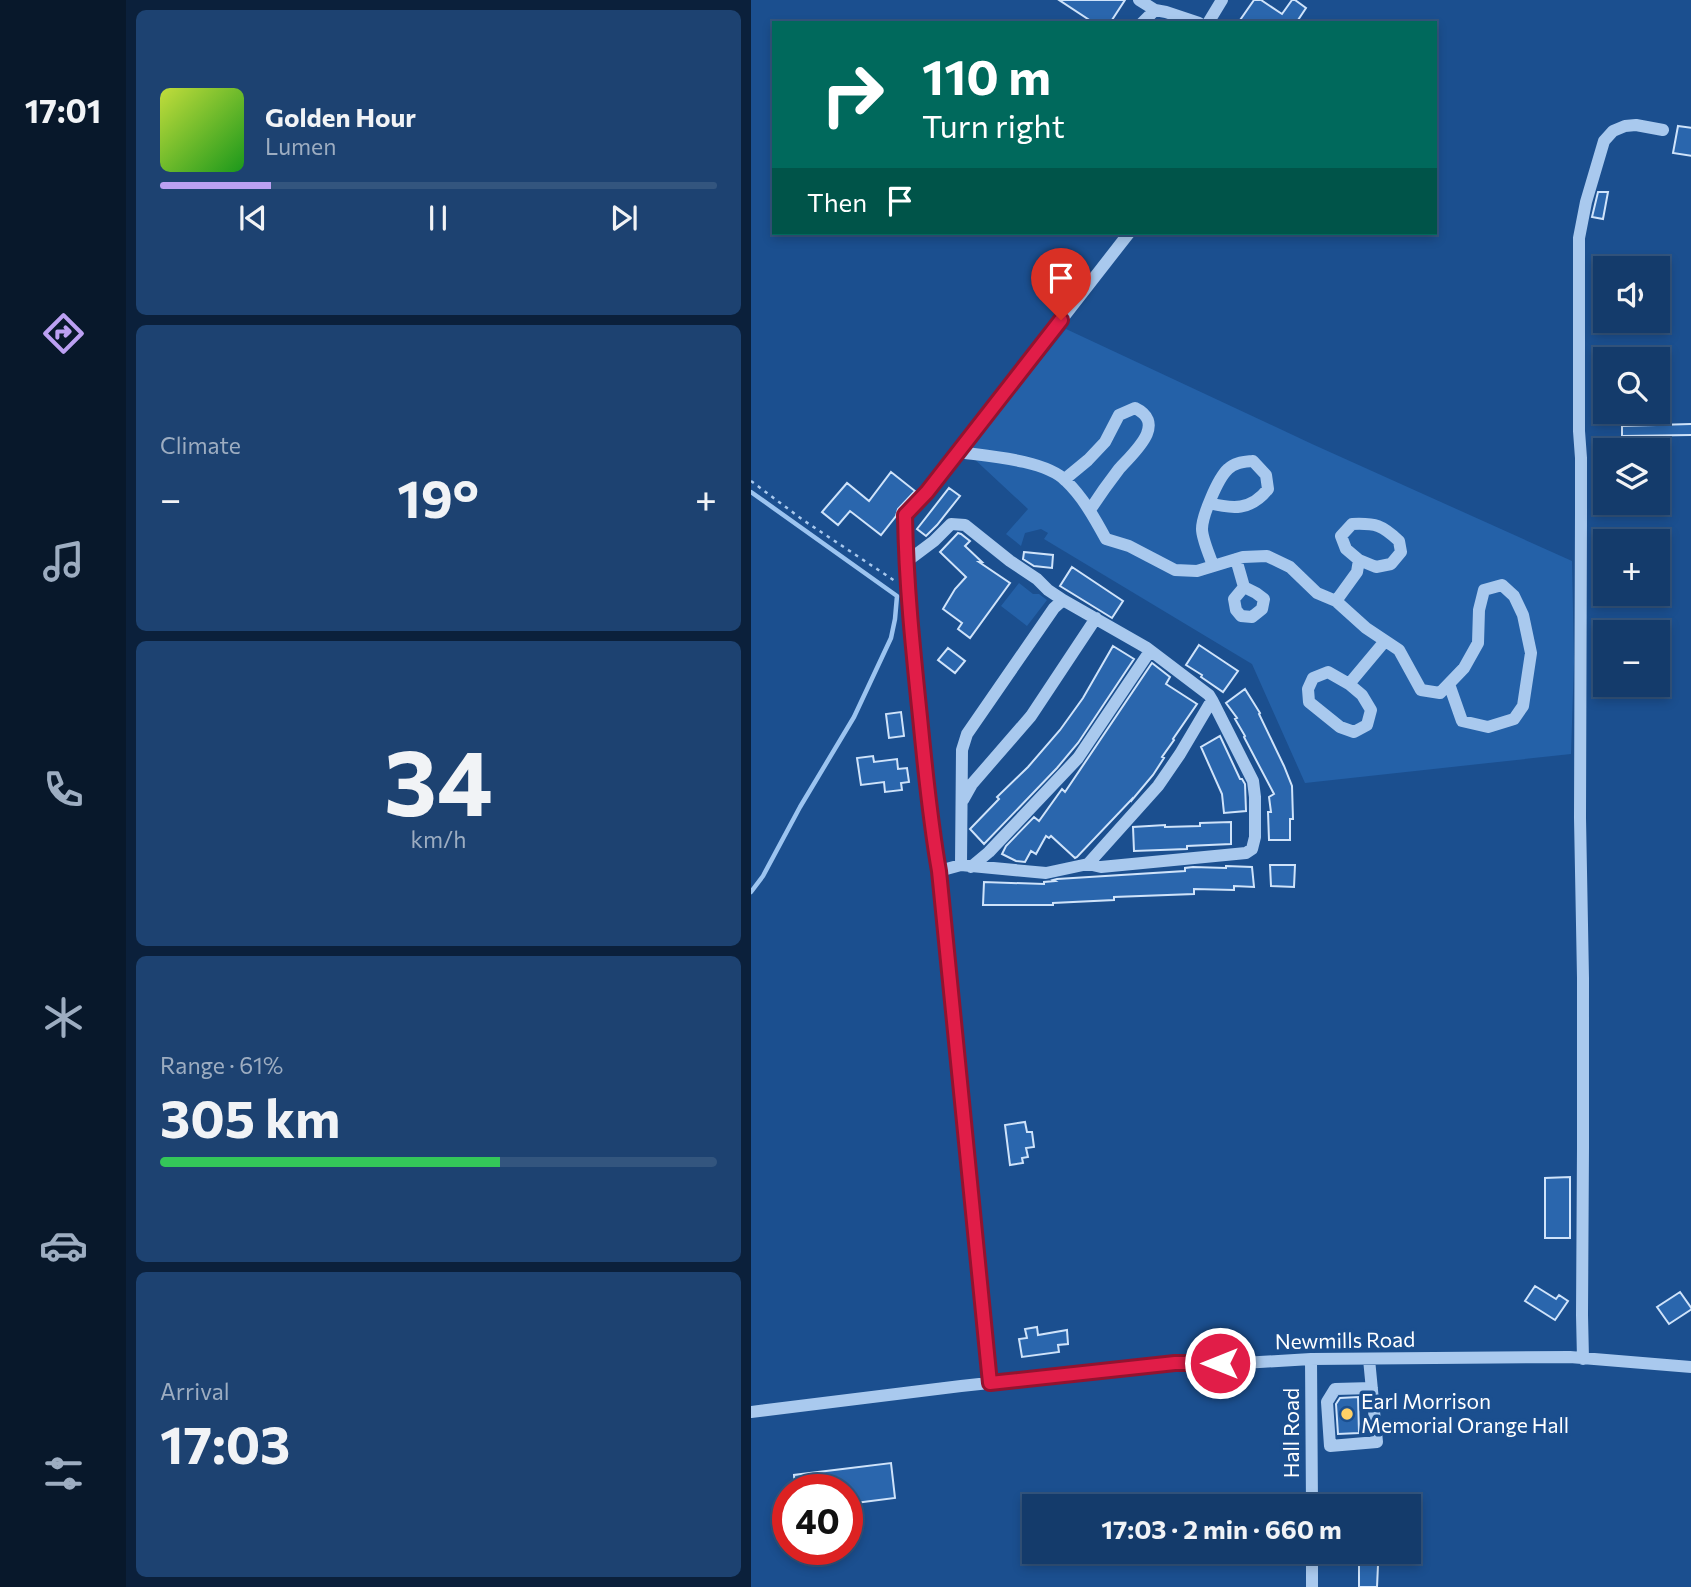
<!DOCTYPE html>
<html lang="en">
<head>
<meta charset="utf-8">
<style>
	body { margin:0; font-family:Commissioner,sans-serif; background:#1d4271; color:#f1f3f6; height:100vh; display:flex; flex-direction:column; font-size:26px; white-space:nowrap }
	* { box-sizing:border-box; margin:0 }
	p { font-size:23px; color:#9dadc1 }
	.icon { flex:none; width:38px; height:38px; fill:none; stroke:currentColor; stroke-width:2; stroke-linecap:round; stroke-linejoin:round }
	.map { position:relative; flex:1; overflow:hidden }
	.panel { display:flex; flex-direction:column; gap:10px; padding:10px; background:#0b203b; width:625px }
	.panel>* { flex:none }
	.banner { position:absolute; left:21px; top:21px; width:665px; height:214px; border-radius:0px; box-shadow:0 4px 10px #0003,0 0 0 2px #33557e; background:#00695c; color:#fff; overflow:hidden }
	.buttons { position:absolute; left:842px; top:256px; display:grid; gap:14px }
	.buttons a { display:grid; place-items:center; width:77px; height:77px; border-radius:0px; background:#143b6b; box-shadow:0 4px 10px #0003,0 0 0 2px #33557e; font-size:35px }
	.speed { position:absolute; left:21px; top:1474px; display:flex; gap:14px; font-size:35px; font-weight:700; text-align:center }
	.speed>* { display:grid; place-content:center; width:91px; height:91px; border-radius:50%; background:#143b6b; box-shadow:0 4px 10px #0003,0 0 0 2px #33557e; line-height:1 }
	.speed .limit { border:10px solid #d22; background:#fff; color:#111 }
	.pin { position:absolute; display:grid; place-items:center; width:60px; height:60px; color:#fff; margin:-72px -30px; border-radius:50% 50% 50% 0; rotate:-45deg; box-shadow:0 0 7px #0007 }
	.pin .icon { rotate:45deg }
	.me { position:absolute; width:77px; margin:-38px; rotate:270deg; stroke-linejoin:round; filter:drop-shadow(0 0 5px #0008) }
	.turn { display:flex; align-items:center; gap:24px; height:147px; padding:0 35px; font-size:32px }
	.turn .icon { width:91px; height:91px; stroke-width:2.5 }
	.turn b { display:block; font-size:49px; line-height:60px }
	.then { display:flex; align-items:center; height:66px; padding:0 35px; background:#0003; gap:14px; font-size:26px }
	.big { font-size:52px; font-weight:700; line-height:1.1 }
	.panel .card { flex:1; display:flex; flex-direction:column; justify-content:center; gap:10px; min-width:0; padding:0 24px; border-radius:10px; background:#1d4271 }
	.panel .dial { align-items:center; gap:0 }
	.dial b { font-size:91px; line-height:1 }
	.song { display:flex; align-items:center; gap:21px }
	.cover { width:84px; height:84px; border-radius:10px; background:linear-gradient(135deg,hsl(70 70% 55%),hsl(120 70% 35%)) }
	.played { height:7px; border-radius:4px; background:linear-gradient(90deg,#bca0f2 20%,#33557e 20%) }
	.keys { display:flex; justify-content:space-around; direction:ltr }
	.heat { display:flex; justify-content:space-between; align-items:center; font-size:38px; direction:ltr }
	.charge { height:10px; border-radius:5px; background:linear-gradient(90deg,#34c759 61%,#33557e 0) }
	.trip { position:absolute; left:271px; top:1494px; width:399px; height:70px; border-radius:0px; background:#143b6b; box-shadow:0 4px 10px #0003,0 0 0 2px #33557e; font-weight:700; line-height:70px; text-align:center }
	main { display:flex; flex:1; min-height:0 }
	.tab-bar { display:flex; flex-direction:column; width:126px; justify-content:space-around; align-items:center; background:#08182b; color:#9dadc1 }
	.tab-bar .icon { width:49px; height:49px }
	.tab-bar .on { color:#bca0f2 }
	.tab-bar b { font-size:32px; color:#f1f3f6 }
	.map>svg:first-child { display:block }
</style>
</head>
<body>
<main>
<nav class="tab-bar">
<b>17:01</b>
<svg class="icon on" aria-label="directions" viewBox="0 0 24 24"><path d="M12 3l9 9-9 9-9-9zM9 14v-3h6M13 9l2 2-2 2"/></svg>
<svg class="icon" aria-label="music" viewBox="0 0 24 24"><path d="M9 18V5l10-2v13"/><circle cx="6" cy="18" r="3"/><circle cx="16" cy="16" r="3"/></svg>
<svg class="icon" aria-label="phone" viewBox="0 0 24 24"><path d="M5 4h4l2 5-3 2q2 4 5 5l2-3 5 2v4C11 20 4 13 5 4z"/></svg>
<svg class="icon" aria-label="climate" viewBox="0 0 24 24"><path d="M12 3v18M4 7l16 10M4 17L20 7"/></svg>
<svg class="icon" aria-label="car" viewBox="0 0 24 24"><path d="M5 17H2v-5l4-1 3-4h7l3 4 3 1v5h-3M9 17h6M6 11h13"/><circle cx="7" cy="17" r="2"/><circle cx="17" cy="17" r="2"/></svg>
<svg class="icon" aria-label="filters" viewBox="0 0 24 24"><path d="M4 7h16M4 17h16"/><circle cx="9" cy="7" r="2"/><circle cx="15" cy="17" r="2"/></svg>
</nav>
<section class="panel">
<div class="card">
<div class="song"><i class="cover"></i><div><b>Golden Hour</b><p>Lumen</p></div></div>
<div class="played"></div>
<div class="keys"><svg class="icon" aria-label="previous" viewBox="0 0 24 24"><path d="M18 5L8 12l10 7zM5 5v14"/></svg><svg class="icon" aria-label="pause" viewBox="0 0 24 24"><path d="M8 5v14M16 5v14"/></svg><svg class="icon" aria-label="next" viewBox="0 0 24 24"><path d="M6 5l10 7-10 7zM19 5v14"/></svg></div>
</div>
<div class="card"><p>Climate</p>
<div class="heat"><a>−</a><b class="big">19°</b><a>+</a></div>
</div>
<div class="card dial"><b>34</b><p>km/h</p></div>
<div class="card"><p>Range · 61%</p><b class="big">305 km</b><div class="charge"></div></div>
<div class="card"><p>Arrival</p><b class="big">17:03</b></div>
</section>
<div class="map">
<svg width="941" height="1587" viewBox="0 0 941 1587">
	<rect width="100%" height="100%" fill="#1b4f8f"/>
	<!-- green -->
	<path fill="#2461a8" d="M315,329L561,444L821,561L823,661L820,754L554,783L501,664L293,539L297,533L290,529L274,533L270,546L255,534L277,509L220,456L222,445Z
		M268,583L282,594H288L296,600L276,626L250,606Z"/>
	<g fill="none" stroke-linecap="round" stroke-linejoin="round">
		<!-- stream -->
		<path stroke="#9cc4f0" stroke-width="4.5" d="M0,492L146,596L144,619L140,638L103,717L49,807L12,876L0,892"/>
	</g>
	<!-- building -->
	<path fill="#2a66ad" stroke="#cfe3fa" stroke-width="2" d="M308,0H374L359,23H343Z
		M503,0H510L531,14L541,0H544L555,8L545,23H487Z
		M927,126L941,128V156L922,153Z
		M847,192H857L852,219L841,217Z
		M941,424V435L871,436V426Z
		M140,472L164,491L147,509L145,516L130,535L99,511L87,525L71,512L96,483L118,501Z
		M198,488L209,496L186,525L175,536L166,529Z
		M207,533L210,534L219,541L214,546L231,562H228L259,583L219,638L207,629L211,623L192,609L204,589L215,577L189,552Z
		M273,552L302,555L301,568L283,566L272,559Z
		M321,567L372,601L361,618L309,586Z
		M448,645L487,671L472,692L450,677L451,675L435,665Z
		M362,646L383,659L327,743L306,768L233,844L219,829L248,799L246,797L277,767L309,730L332,698Z
		M197,648L214,661L204,673L187,660Z
		M401,663L419,677L415,684L446,704L422,739L423,740L411,757L413,758L402,775L381,800V799L326,857L324,858L300,836L298,838L295,836L285,854L280,851L274,862L265,861L251,854L255,846L283,817L288,821L311,789L314,792Z
		M494,689L509,713L508,714L533,766L541,786L542,819H539V840H518L517,812H520L518,797L523,794L493,737L494,736L484,719L486,718L475,703Z
		M150,712L153,736L138,738L135,714Z
		M469,736L489,779H491L494,784L495,811L473,813L471,794L450,747Z
		M122,756L123,762L146,759L147,769L156,768L158,782L150,783L151,790L134,792L133,782L110,785L106,758Z
		M480,822V844L436,846V849L383,851L382,827L414,825V827L449,826V823Z
		M519,865H544L543,887L520,886Z
		M475,866L501,867L503,887L483,886V890L443,889V894L363,897V900L302,903V905H232L233,882L293,884V882L304,881L302,880L306,879L434,871V868L442,867L475,868Z
		M274,1122L276,1132H281L283,1147L275,1148L277,1157L271,1158L272,1163L259,1165L254,1125Z
		M819,1177V1238H794V1178Z
		M784,1286L805,1299L808,1295L817,1301L804,1320L774,1301Z
		M929,1292L941,1309L918,1324L906,1307Z
		M286,1327L287,1335L316,1330L317,1344L307,1345L308,1352L271,1357L268,1339L276,1338L274,1329Z
		M607,1397L608,1433L587,1434L585,1404L589,1398Z
		M140,1463L144,1498L96,1504V1489H44L43,1475Z
		M633,1496L634,1507H597V1499Z
		M608,1564L627,1565L626,1587H608Z"/>
	<g fill="none" stroke-linecap="round" stroke-linejoin="round">
		<!-- path -->
		<path stroke="#a9c9ee" stroke-width="2.5" stroke-dasharray="3.5 5" stroke-linecap="butt" d="M0,481L52,520L144,581"/>
		<!-- minor -->
		<path stroke="#a9c9ee" stroke-width="12" d="M388,0L404,10
			M391,23L404,10L415,12L448,23
			M457,23L471,0
			M207,452C236,456 295,460 315,481C332,497 344,519 355,539L378,546L424,570L446,571L492,557L516,556L539,567L566,593L585,601L615,628L648,650L670,690L689,693L713,668L727,643L728,610L733,590L751,585L763,596L772,615L780,653L772,706L763,719L737,727L711,721L698,684
			M314,479L337,460L354,442L368,415L384,408C417,424 382,453 368,469C358,482 348,496 339,510
			M458,503C481,509 500,511 517,489L515,475L502,461C493,462 484,462 477,469C467,478 451,516 451,529C451,539 459,556 462,566
			M485,559L493,587L505,593L513,599L511,609L501,617L490,616L485,610L483,599L493,587
			M155,562L183,541L200,524L214,525L259,561L286,579L297,590L312,600
			M585,601L606,572L608,560L595,549L590,536L601,524C625,523 631,525 648,541L650,552L640,564L625,567L608,560
			M598,684L577,672L562,678L557,689L558,702L589,727L603,732L616,725L620,710L611,695L598,684L634,641
			M212,800L221,784L280,716L345,618
			M337,864L350,867L495,853L501,849L504,837V797L502,781L461,700
			M220,867L238,852L327,758L399,651
			M188,871L210,865L295,873L337,864L407,786L429,754L461,700L458,695L396,648L312,600L303,608L216,734L211,750L210,865
			M560,1359L561,1507
			M618,1359L626,1442L579,1446L576,1402L584,1389L621,1388
			M832,1359L831,1315L832,1148V978L829,818L830,512V458L828,431V238L835,202L853,141L862,131L874,126L885,125L912,130
			M239,1383L188,871C179,820 174,769 169,717C162,650 155,583 154,515L176,492L378,233
			M0,1412L210,1386L424,1363H492L560,1359L819,1357L941,1367
			M561,1552V1587"/>
	</g>
	<g fill="none" stroke-linecap="round" stroke-linejoin="round">
		<defs>
			<path id="route" d="M310,320L176,492L154,515C155,583 162,650 169,717C174,769 179,820 188,871L239,1383L424,1363H469"/>
		</defs>
		<!-- route casing -->
		<use href="#route" stroke="#92132f" stroke-width="18"/>
		<!-- route -->
		<use href="#route" stroke="#e11d48" stroke-width="12"/>
	</g>
	<!-- markers -->
	<circle fill="#ffd166" stroke="#1b4f8f" stroke-width="2.5" cx="596" cy="1414" r="7"/>
	<g text-anchor="middle" stroke-width="7" stroke-linejoin="round" paint-order="stroke">
		<!-- street labels -->
		<g font-size="21" fill="#fff" stroke="#1b4f8f">
			<text transform="translate(594 1341) rotate(-1)" y="7">Newmills Road</text>
			<text transform="translate(541 1433) rotate(-90)" y="7">Hall Road</text>
		</g>
		<!-- poi labels -->
		<g font-size="21" fill="#fff" stroke="#1b4f8f" text-anchor="start">
			<text x="610" y="1409">Earl Morrison<tspan x="610" dy="24">Memorial Orange Hall</tspan></text>
		</g>
	</g>
</svg>
<div class="buttons">
<a><svg class="icon" aria-label="sound" viewBox="0 0 24 24"><path d="M4 9h4l5-4v14l-5-4H4zM17 9q2 3 0 6"/></svg></a>
<a><svg class="icon" aria-label="search" viewBox="0 0 24 24"><circle cx="10" cy="10" r="6"/><path d="M15 15l6 6"/></svg></a>
<a><svg class="icon" aria-label="layers" viewBox="0 0 24 24"><path d="M12 4l9 5-9 5-9-5zM3 14l9 5 9-5"/></svg></a>
<a>+</a>
<a>−</a>
</div>
<div class="speed"><div class="limit">40</div></div>
<div class="pin" style="left:310px;top:320px;background:#d93025"><svg class="icon" aria-label="arrive" viewBox="0 0 24 24"><path d="M6 21V4h12l-3 4 3 4H6"/></svg></div>
<svg class="me" style="left:469px;top:1363px" viewBox="-20 -20 40 40"><circle r="17" fill="#e11d48" stroke="#fff" stroke-width="3"/><path d="M0-11L8 9 0 5-8 9z" fill="#fff"/></svg>
<div class="trip">17:03 · 2 min · 660 m</div>
<div class="banner">
<div class="turn"><svg class="icon" aria-label="right" viewBox="0 0 24 24"><path d="M7 20v-9h11M14 6l5 5-5 5"/></svg><div><b>110 m</b>Turn right</div></div>
<div class="then">Then<svg class="icon" aria-label="arrive" viewBox="0 0 24 24"><path d="M6 21V4h12l-3 4 3 4H6"/></svg></div>
</div>
</div>
</main>
</body>
</html>
